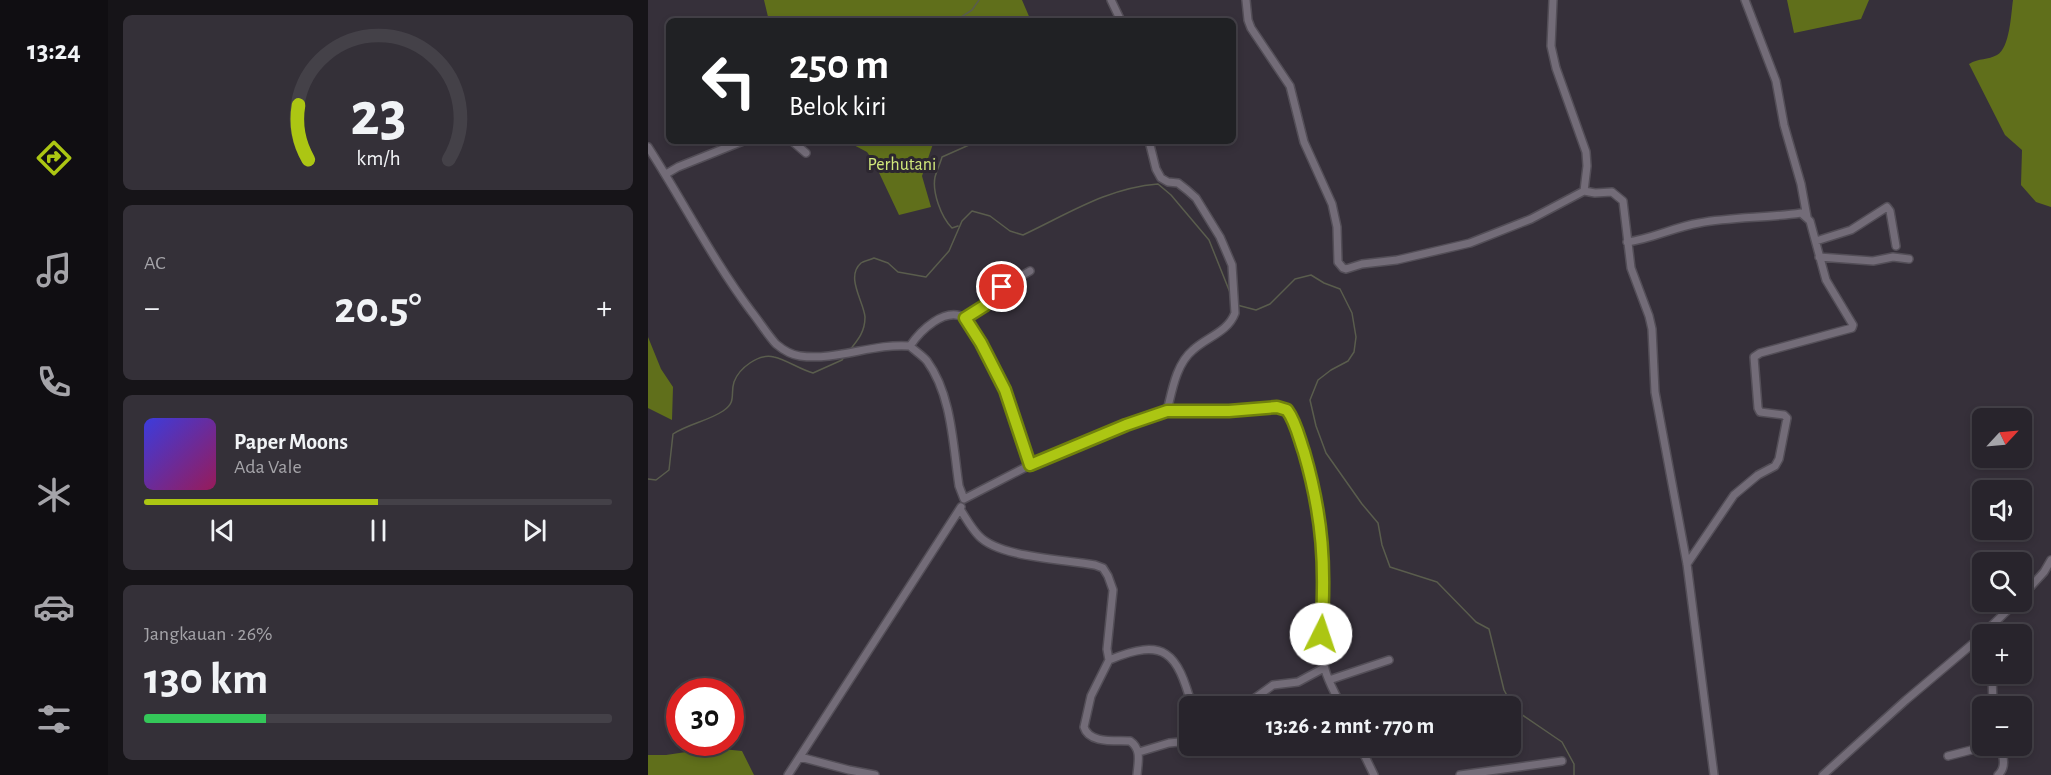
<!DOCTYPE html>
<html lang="id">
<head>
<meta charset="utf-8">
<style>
	body { margin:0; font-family:"Alegreya Sans",sans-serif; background:#343038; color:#f1f3f6; height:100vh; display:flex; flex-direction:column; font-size:22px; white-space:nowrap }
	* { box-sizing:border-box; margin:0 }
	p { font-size:20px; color:#a5a4a9 }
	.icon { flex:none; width:33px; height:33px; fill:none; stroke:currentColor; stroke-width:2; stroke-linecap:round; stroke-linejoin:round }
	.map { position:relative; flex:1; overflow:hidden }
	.drawer { display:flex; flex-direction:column; gap:15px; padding:15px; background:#161418; width:540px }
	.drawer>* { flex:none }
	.guide { position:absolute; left:18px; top:18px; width:570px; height:126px; border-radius:9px; box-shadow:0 3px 9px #0003,0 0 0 2px #444148; background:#202124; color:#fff; overflow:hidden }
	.needle { width:39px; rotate:64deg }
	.buttons { position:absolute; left:1324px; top:408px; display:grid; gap:12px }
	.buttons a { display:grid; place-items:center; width:60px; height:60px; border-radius:9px; background:#28242c; box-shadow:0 3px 9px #0003,0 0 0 2px #444148; font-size:30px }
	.speed { position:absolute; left:18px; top:678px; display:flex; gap:12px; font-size:30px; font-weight:700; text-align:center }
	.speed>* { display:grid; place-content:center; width:78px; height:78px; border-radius:50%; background:#28242c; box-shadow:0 3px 9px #0003,0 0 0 2px #444148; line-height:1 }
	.speed .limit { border:9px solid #d22; background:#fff; color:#111 }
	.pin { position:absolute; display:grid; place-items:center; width:51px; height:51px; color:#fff; margin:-26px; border:3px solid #fff; border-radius:50%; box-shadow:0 2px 6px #0007 }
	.me { position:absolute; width:66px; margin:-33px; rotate:4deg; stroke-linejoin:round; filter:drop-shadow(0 0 4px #0008) }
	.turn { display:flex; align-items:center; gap:21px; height:126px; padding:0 24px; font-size:27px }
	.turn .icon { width:78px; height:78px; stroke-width:2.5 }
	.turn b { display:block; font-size:42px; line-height:51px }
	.big { font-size:45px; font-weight:700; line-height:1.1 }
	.drawer .tile { flex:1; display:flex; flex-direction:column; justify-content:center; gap:9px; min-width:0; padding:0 21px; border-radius:9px; background:#343038 }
	.drawer .dial { align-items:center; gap:0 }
	.dial svg { height:156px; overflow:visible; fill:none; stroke:#444148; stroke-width:7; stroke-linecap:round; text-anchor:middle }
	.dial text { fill:#f1f3f6; stroke:none }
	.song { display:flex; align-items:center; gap:18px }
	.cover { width:72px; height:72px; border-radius:9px; background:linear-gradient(135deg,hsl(240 70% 55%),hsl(330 70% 35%)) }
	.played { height:6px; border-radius:3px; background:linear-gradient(90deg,#acc613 50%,#444148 50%) }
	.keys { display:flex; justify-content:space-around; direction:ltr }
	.heat { display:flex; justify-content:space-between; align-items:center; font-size:33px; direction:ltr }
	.charge { height:9px; border-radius:4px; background:linear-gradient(90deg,#34c759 26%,#444148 0) }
	.trip { position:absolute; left:531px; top:696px; width:342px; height:60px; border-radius:9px; background:#28242c; box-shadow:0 3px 9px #0003,0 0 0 2px #444148; font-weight:700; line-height:60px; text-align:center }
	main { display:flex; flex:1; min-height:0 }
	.menu { display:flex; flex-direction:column; width:108px; justify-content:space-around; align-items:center; background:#100e12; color:#a5a4a9 }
	.menu .icon { width:42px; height:42px }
	.menu .on { color:#acc613 }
	.menu b { font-size:27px; color:#f1f3f6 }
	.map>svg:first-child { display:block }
</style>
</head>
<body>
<main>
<nav class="menu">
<b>13:24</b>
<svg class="icon on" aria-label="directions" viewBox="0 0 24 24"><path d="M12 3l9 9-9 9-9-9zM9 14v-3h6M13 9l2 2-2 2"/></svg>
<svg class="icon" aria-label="music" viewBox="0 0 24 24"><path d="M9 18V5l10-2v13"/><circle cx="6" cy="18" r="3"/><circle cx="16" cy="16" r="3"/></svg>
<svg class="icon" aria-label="phone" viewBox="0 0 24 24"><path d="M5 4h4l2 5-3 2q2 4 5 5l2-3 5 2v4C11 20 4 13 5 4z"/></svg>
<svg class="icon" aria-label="climate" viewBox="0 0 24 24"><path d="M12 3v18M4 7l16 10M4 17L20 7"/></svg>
<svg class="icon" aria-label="car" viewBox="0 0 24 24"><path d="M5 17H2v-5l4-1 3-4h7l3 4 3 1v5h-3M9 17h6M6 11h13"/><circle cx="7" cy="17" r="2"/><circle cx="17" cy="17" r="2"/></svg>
<svg class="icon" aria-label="filters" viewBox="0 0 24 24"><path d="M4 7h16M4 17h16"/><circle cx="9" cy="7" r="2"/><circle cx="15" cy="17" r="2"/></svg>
</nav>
<section class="drawer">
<div class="tile dial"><svg viewBox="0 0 100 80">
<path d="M14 69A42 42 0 1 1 86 69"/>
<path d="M14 69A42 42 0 0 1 9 41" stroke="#acc613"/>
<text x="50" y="56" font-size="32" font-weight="700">23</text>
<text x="50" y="72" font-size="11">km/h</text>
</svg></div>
<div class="tile"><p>AC</p>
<div class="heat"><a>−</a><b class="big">20.5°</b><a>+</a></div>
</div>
<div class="tile">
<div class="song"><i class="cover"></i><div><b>Paper Moons</b><p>Ada Vale</p></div></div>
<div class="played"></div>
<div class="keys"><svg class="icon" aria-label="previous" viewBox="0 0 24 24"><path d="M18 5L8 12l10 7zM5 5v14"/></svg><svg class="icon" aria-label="pause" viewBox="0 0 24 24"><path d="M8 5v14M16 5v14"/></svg><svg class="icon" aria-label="next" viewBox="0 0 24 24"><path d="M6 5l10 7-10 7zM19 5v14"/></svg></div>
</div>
<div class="tile"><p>Jangkauan · 26%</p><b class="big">130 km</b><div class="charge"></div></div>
</section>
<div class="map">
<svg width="1403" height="775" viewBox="0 0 1403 775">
	<rect width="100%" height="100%" fill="#36303a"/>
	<!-- forest -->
	<path fill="#606f1b" d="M116,0H374L383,21H121Z
		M1139,0H1221L1213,19L1146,33Z
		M1365,0H1403V207L1388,202L1373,185L1374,150L1357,135L1321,64C1331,58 1340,60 1349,55C1362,48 1363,14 1365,0Z
		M198,141H286L274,176L283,207L251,215L226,162L219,152Z
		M0,337L13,369L25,387L24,420L0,408Z
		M65,748L94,751L106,775H0V755H18Z"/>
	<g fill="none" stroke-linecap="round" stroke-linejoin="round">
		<!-- stream -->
		<path stroke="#5a5d4d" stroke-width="1.5" d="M307,21L324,10L331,0
			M310,226L304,228C293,217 284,192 287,177C289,170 292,164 294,157L330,141
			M589,305L608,310L622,304L647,279L663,275L676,283L692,289L704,313L708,337L706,352L700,361L683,370L670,380L662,400L668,426L678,453L714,504L730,523L734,545L742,567L789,582L828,622L841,629L856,690L867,710L914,742L926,764V775
			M201,351C210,340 217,332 217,317C216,302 197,277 213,263C216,261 222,260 226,258L240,263L250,272L278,277L301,251L314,221L324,211L342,216L362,231L375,235C420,214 459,188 510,184L523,195L561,240L583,295
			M0,479L8,480L21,470L25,434C40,424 60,421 75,411C89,402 82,394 86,382C91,368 111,353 126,357C139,360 151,369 165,373L194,360L196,357"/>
		<defs>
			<path id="minor" d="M463,0L473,21
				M598,0L600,20L603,28L642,86L656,142L684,204L689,227L690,262L695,268L698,269L714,264L749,260L822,243L883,219L936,191
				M905,0L903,46L908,68L938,152L939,166L936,191L947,193L964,192L975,201L983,268L1001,316L1004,329L1007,392L1039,564L1066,775
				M1097,0L1128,81L1136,125L1153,184L1159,217
				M144,141L158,153
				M501,141L508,169L513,178L520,182L530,183L539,190L548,198L572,237L584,265L587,313C580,332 559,337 545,350C528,364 524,391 519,411
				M0,147C35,201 64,259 103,311C111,321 119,334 128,344C134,349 144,355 152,356C189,361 225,343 262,346C267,351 274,355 279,361C304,395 305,446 311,486L316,499L382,465L479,425L519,411H581L629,407L639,410C648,423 652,441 657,456C667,490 674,524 676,560C677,595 667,634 677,669C680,682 688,694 693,706
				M18,174L30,167L95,141
				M1168,241L1203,230L1239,207L1242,211L1248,246
				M979,242C1004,239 1026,227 1051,223C1084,217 1119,218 1153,213L1162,221L1178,280L1205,325L1204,328L1112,353L1106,357L1110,408L1112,412L1136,415L1139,418L1131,459L1127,466L1110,475L1086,495L1039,564
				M1171,257L1225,261L1245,257L1261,259
				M317,318L336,306L354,287L382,271
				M262,346C272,331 297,306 317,318L333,343L357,390L382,465
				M312,509C318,518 323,528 331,536C352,558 416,559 447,565L455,568L460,576L465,590L459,649L461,660L443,696L436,727C441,744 468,740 482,741C494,749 490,762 489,775
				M1374,596L1396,572L1403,560
				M1335,634L1368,602
				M461,660C517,637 529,652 544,706
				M1344,674L1345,706
				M681,680L741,660
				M596,706L625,685L650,682L676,668
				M712,746L726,775
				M491,752L521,743L542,741
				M1300,756L1339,746
				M152,757L201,770L227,775
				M140,775L313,507
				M812,775L914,761
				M1175,775L1258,700L1335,635
				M1350,775C1359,767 1355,756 1352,746"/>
		</defs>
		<!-- minor casing -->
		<use href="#minor" stroke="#534e57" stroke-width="10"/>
		<!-- minor -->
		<use href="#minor" stroke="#736c78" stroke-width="7"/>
	</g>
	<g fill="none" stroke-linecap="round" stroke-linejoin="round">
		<defs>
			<path id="route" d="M354,287L336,306L317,318L333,343L357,390L382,465L478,425L519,411H581L629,407L639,410C648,422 651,438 656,452C675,517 678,568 673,634"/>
		</defs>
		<!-- route casing -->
		<use href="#route" stroke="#70810c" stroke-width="15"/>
		<!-- route -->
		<use href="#route" stroke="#acc613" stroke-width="10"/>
	</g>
	<g text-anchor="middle" stroke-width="6" stroke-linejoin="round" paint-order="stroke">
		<!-- park labels -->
		<g font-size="18" fill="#d1e87b" stroke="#2c2630">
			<text x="254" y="170">Perhutani</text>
		</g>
	</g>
</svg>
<div class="buttons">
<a><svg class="needle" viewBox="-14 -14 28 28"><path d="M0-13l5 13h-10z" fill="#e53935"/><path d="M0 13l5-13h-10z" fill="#a5a4a9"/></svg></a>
<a><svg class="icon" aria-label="sound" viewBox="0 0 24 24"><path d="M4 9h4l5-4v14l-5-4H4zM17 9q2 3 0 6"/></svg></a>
<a><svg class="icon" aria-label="search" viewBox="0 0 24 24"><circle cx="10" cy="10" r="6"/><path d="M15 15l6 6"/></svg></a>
<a>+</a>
<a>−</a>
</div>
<div class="speed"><div class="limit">30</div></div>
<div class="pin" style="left:354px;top:287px;background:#d93025"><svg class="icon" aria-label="arrive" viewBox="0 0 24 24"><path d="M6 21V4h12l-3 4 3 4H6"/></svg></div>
<svg class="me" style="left:673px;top:634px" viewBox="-20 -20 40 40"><circle r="19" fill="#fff"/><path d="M0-13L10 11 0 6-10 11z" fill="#acc613"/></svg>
<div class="trip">13:26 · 2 mnt · 770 m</div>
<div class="guide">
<div class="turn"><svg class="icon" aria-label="left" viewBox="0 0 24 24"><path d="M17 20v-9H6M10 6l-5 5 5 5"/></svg><div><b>250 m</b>Belok kiri</div></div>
</div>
</div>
</main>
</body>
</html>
